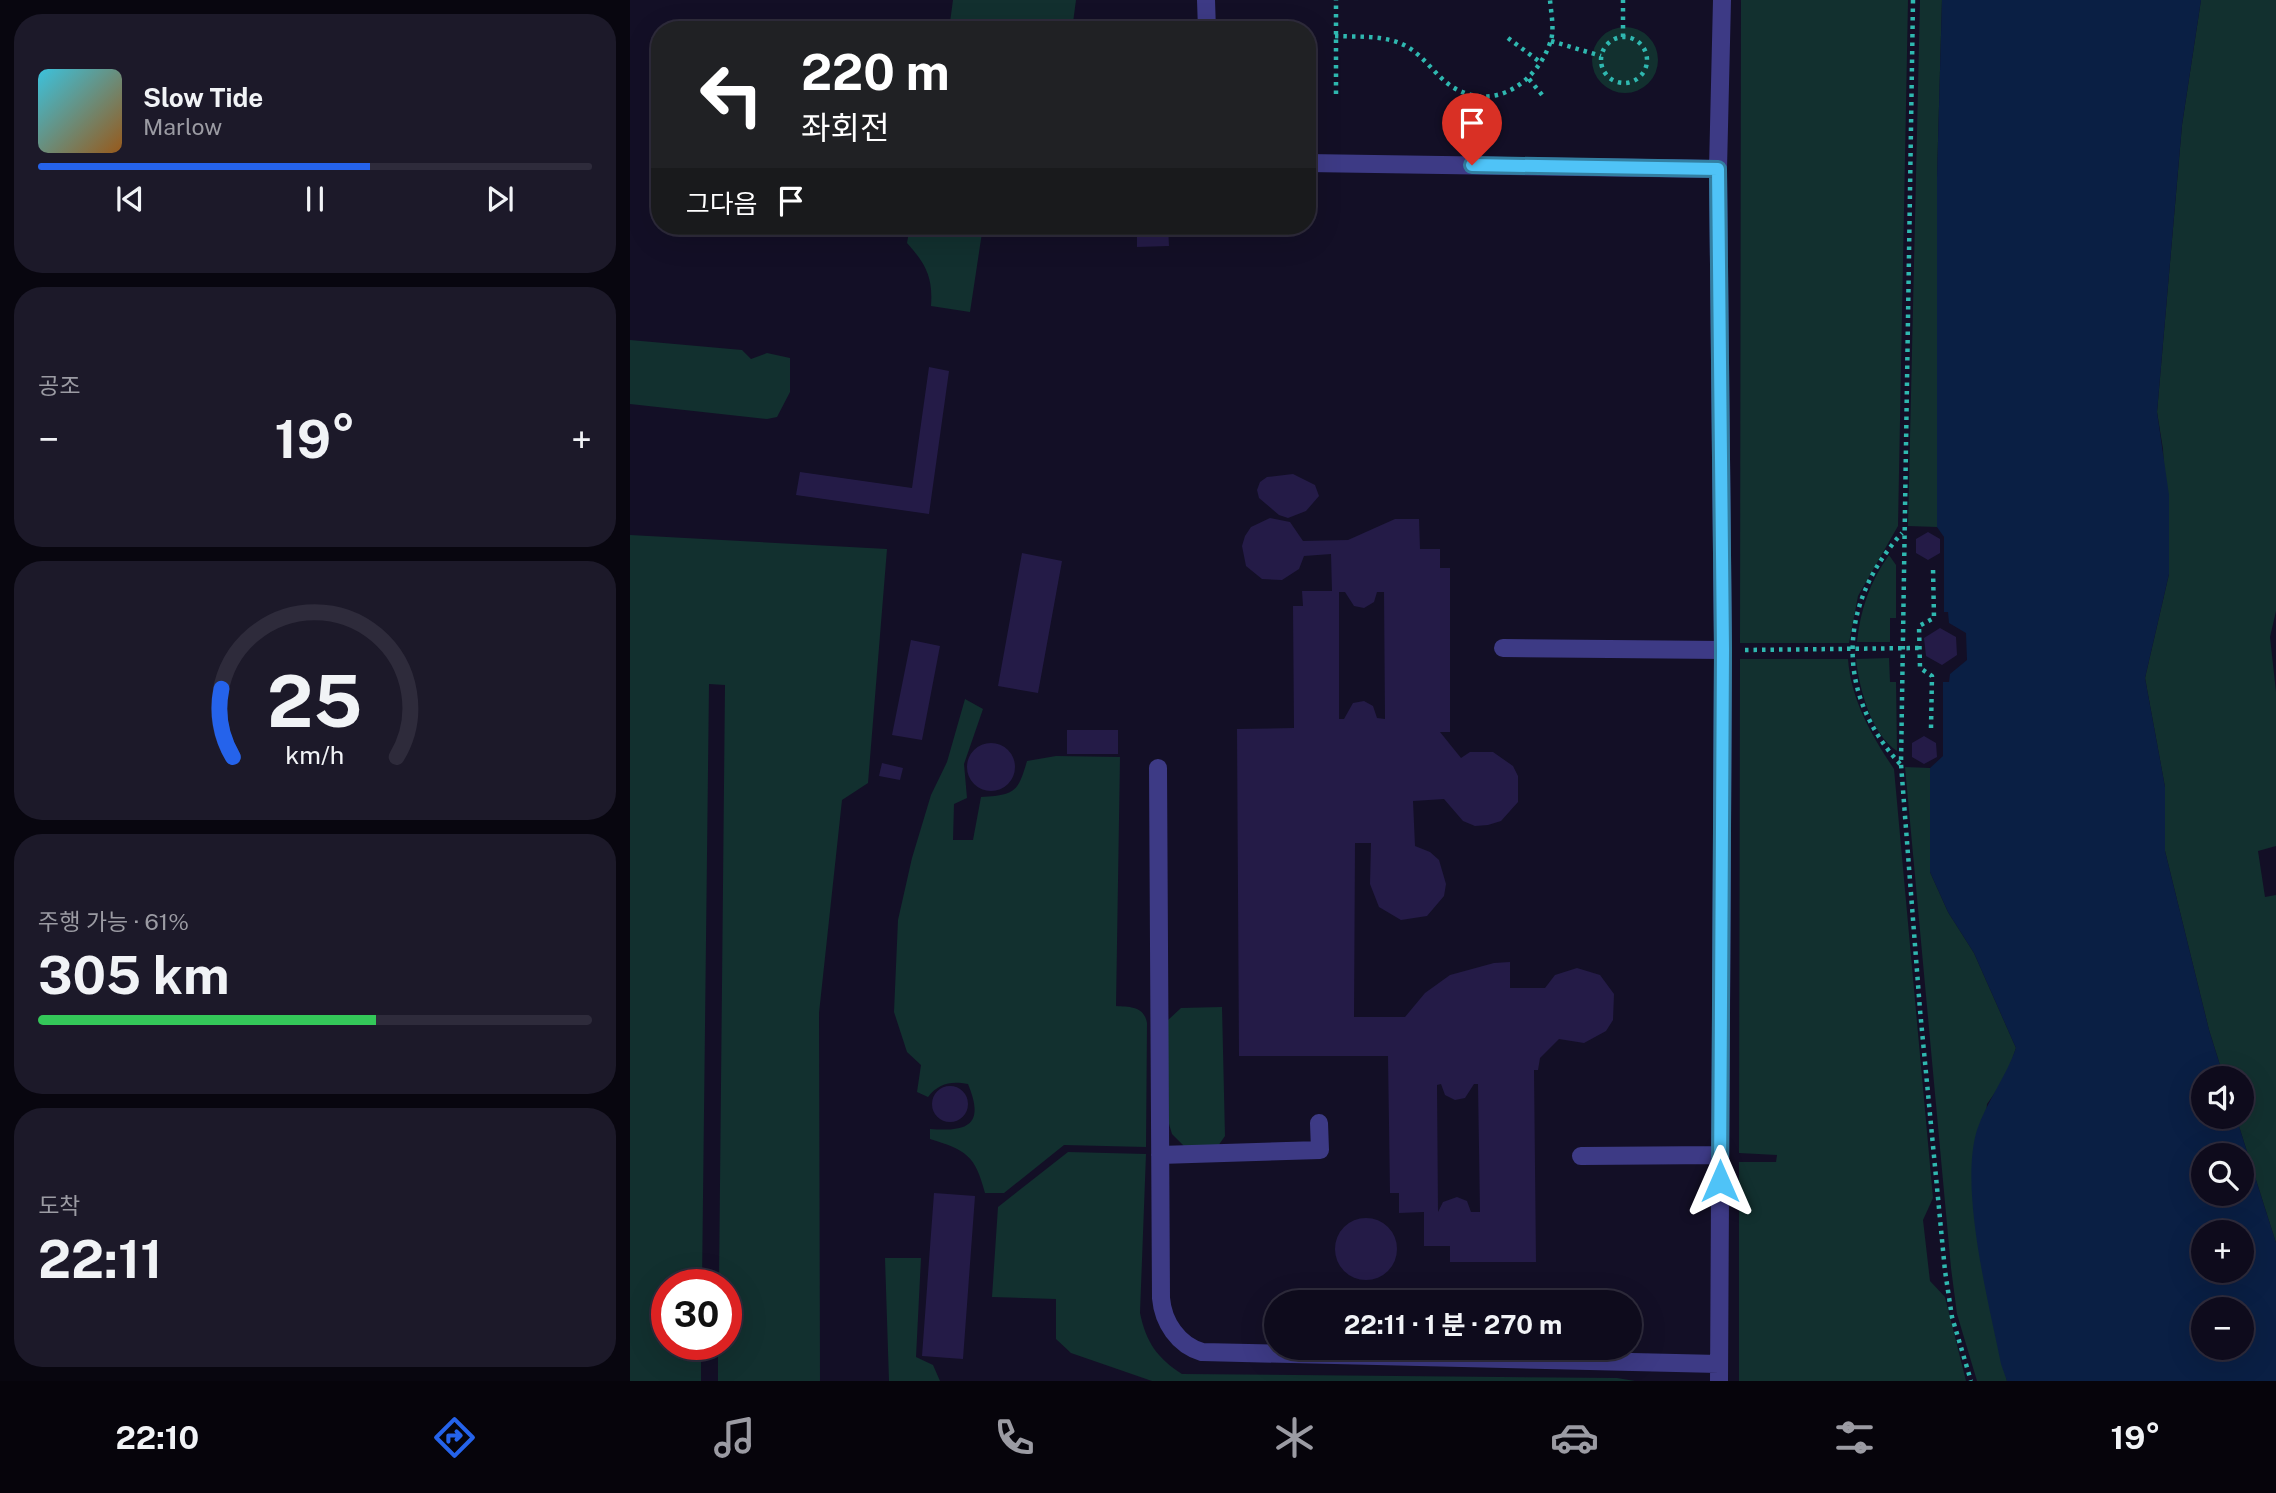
<!DOCTYPE html>
<html lang="ko">
<head>
<meta charset="utf-8">
<style>
	body { margin:0; font-family:"Public Sans","Noto Sans KR",sans-serif; background:#1c1929; color:#f1f3f6; height:100vh; display:flex; flex-direction:column; font-size:26px; white-space:nowrap }
	* { box-sizing:border-box; margin:0 }
	p { font-size:23px; color:#9b9ba3 }
	.icon { flex:none; width:38px; height:38px; fill:none; stroke:currentColor; stroke-width:2; stroke-linecap:round; stroke-linejoin:round }
	.map { position:relative; flex:1; overflow:hidden }
	.sheet { display:flex; flex-direction:column; gap:14px; padding:14px; background:#08060f; width:630px }
	.sheet>* { flex:none }
	.guide { position:absolute; left:21px; top:21px; width:665px; height:214px; border-radius:28px; box-shadow:0 7px 28px #0002,0 0 0 2px #2e2b3b; background:#202124; color:#fff; overflow:hidden }
	.controls { position:absolute; left:1561px; top:1066px; display:grid; gap:14px }
	.controls a { display:grid; place-items:center; width:63px; height:63px; border-radius:50%; background:#0e0b1c; box-shadow:0 7px 28px #0002,0 0 0 2px #2e2b3b; font-size:35px }
	.speed { position:absolute; left:21px; top:1269px; display:flex; gap:14px; font-size:35px; font-weight:700; text-align:center }
	.speed>* { display:grid; place-content:center; width:91px; height:91px; border-radius:50%; background:#0e0b1c; box-shadow:0 7px 28px #0002,0 0 0 2px #2e2b3b; line-height:1 }
	.speed .limit { border:10px solid #d22; background:#fff; color:#111 }
	.pin { position:absolute; display:grid; place-items:center; width:60px; height:60px; color:#fff; margin:-72px -30px; border-radius:50% 50% 50% 0; rotate:-45deg; box-shadow:0 0 7px #0007 }
	.pin .icon { rotate:45deg }
	.me { position:absolute; width:77px; margin:-38px; rotate:0deg; stroke-linejoin:round; filter:drop-shadow(0 0 5px #0008) }
	.turn { display:flex; align-items:center; gap:24px; height:147px; padding:0 35px; font-size:32px }
	.turn .icon { width:91px; height:91px; stroke-width:2.5 }
	.turn b { display:block; font-size:49px; line-height:60px }
	.then { display:flex; align-items:center; height:66px; padding:0 35px; background:#0003; gap:14px; font-size:26px }
	.big { font-size:52px; font-weight:700; line-height:1.1 }
	.sheet .card { flex:1; display:flex; flex-direction:column; justify-content:center; gap:10px; min-width:0; padding:0 24px; border-radius:28px; background:#1c1929 }
	.sheet .dial { align-items:center; gap:0 }
	.dial svg { height:182px; overflow:visible; fill:none; stroke:#2e2b3b; stroke-width:7; stroke-linecap:round; text-anchor:middle }
	.dial text { fill:#f1f3f6; stroke:none }
	.song { display:flex; align-items:center; gap:21px }
	.cover { width:84px; height:84px; border-radius:10px; background:linear-gradient(135deg,hsl(190 70% 55%),hsl(30 70% 35%)) }
	.played { height:7px; border-radius:4px; background:linear-gradient(90deg,#2563eb 60%,#2e2b3b 60%) }
	.keys { display:flex; justify-content:space-around; direction:ltr }
	.heat { display:flex; justify-content:space-between; align-items:center; font-size:38px; direction:ltr }
	.charge { height:10px; border-radius:5px; background:linear-gradient(90deg,#34c759 61%,#2e2b3b 0) }
	.trip { position:absolute; left:634px; top:1290px; width:378px; height:70px; border-radius:35px; background:#0e0b1c; box-shadow:0 7px 28px #0002,0 0 0 2px #2e2b3b; font-weight:700; line-height:70px; text-align:center }
	.menu { display:flex; height:112px; justify-content:space-around; align-items:center; background:#06040b; color:#9b9ba3 }
	.menu .icon { width:49px; height:49px }
	.menu .selected { color:#2563eb }
	.menu b { font-size:32px; color:#f1f3f6 }
	main { display:flex; flex:1; min-height:0 }
	.map>svg:first-child { display:block }
</style>
</head>
<body>
<main>
<section class="sheet">
<div class="card">
<div class="song"><i class="cover"></i><div><b>Slow Tide</b><p>Marlow</p></div></div>
<div class="played"></div>
<div class="keys"><svg class="icon" aria-label="previous" viewBox="0 0 24 24"><path d="M18 5L8 12l10 7zM5 5v14"/></svg><svg class="icon" aria-label="pause" viewBox="0 0 24 24"><path d="M8 5v14M16 5v14"/></svg><svg class="icon" aria-label="next" viewBox="0 0 24 24"><path d="M6 5l10 7-10 7zM19 5v14"/></svg></div>
</div>
<div class="card"><p>공조</p>
<div class="heat"><a>−</a><b class="big">19°</b><a>+</a></div>
</div>
<div class="card dial"><svg viewBox="0 0 100 80">
<path d="M14 69A42 42 0 1 1 86 69"/>
<path d="M14 69A42 42 0 0 1 9 39" stroke="#2563eb"/>
<text x="50" y="56" font-size="32" font-weight="700">25</text>
<text x="50" y="72" font-size="11">km/h</text>
</svg></div>
<div class="card"><p>주행 가능 · 61%</p><b class="big">305 km</b><div class="charge"></div></div>
<div class="card"><p>도착</p><b class="big">22:11</b></div>
</section>
<div class="map">
<svg width="1646" height="1381" viewBox="0 0 1646 1381">
	<rect width="100%" height="100%" fill="#130f26"/>
	<!-- green -->
	<path fill="#12302f" d="M323,0H446L442,30H319Z
		M1111,0H1278L1268,526L1228,596L1219,643H1110Z
		M1290,0H1312L1307,177V527L1278,526Z
		M1571,0H1646V611L1640,637L1646,692V846L1628,851L1635,897L1646,895V1243L1606,1117L1612,1116V1078H1594L1579,1030L1535,851V787L1515,678L1539,574L1533,449L1527,412L1552,125Z
		M962 60a33 33 0 1 1 66 0a33 33 0 1 1-66 0Z
		M280,226H353L340,312L301,306C303,277 296,264 277,243Z
		M0,340L112,350L121,359L137,353L160,358V392L147,417L137,419L0,404Z
		M0,535L257,549L238,783L212,800L189,1013L190,1381H88V1344H96V1284H89L95,685L79,684L72,1284H37V1344H71V1381H0Z
		M1259,555L1266,565V618H1260V642H1227C1230,611 1240,581 1259,555Z
		M1259,658L1260,682H1266L1267,751C1241,734 1229,688 1226,659Z
		M1110,659H1218C1221,700 1242,736 1264,769L1303,1198L1293,1220L1300,1281L1315,1297L1336,1381H1109V1162H1146L1147,1155L1109,1153Z
		M335,699L353,709L334,764L337,798L324,804L323,840H343L351,797C384,795 388,793 397,761L426,756L490,757L486,1006C500,1007 514,1006 517,1023L516,1147L434,1145L374,1193H355C345,1155 336,1150 300,1139V1129C338,1132 355,1125 338,1084C321,1081 309,1083 298,1097L287,1092L291,1065L277,1052L264,1012L268,920L282,858L301,795L317,762Z
		M1275,767L1300,768V872L1318,912L1344,953L1386,1048L1376,1077L1357,1104L1347,1238L1377,1381H1347L1327,1314L1321,1268Z
		M592,1007L595,1136L588,1146L557,1149L542,1134L539,1124L537,1021L551,1008Z
		M438,1152L516,1154L510,1313C516,1342 527,1358 552,1374L987,1378L1005,1381H522L441,1353L426,1339V1299L362,1297L368,1207Z
		M255,1258H291L286,1357L303,1365L310,1381H259Z"/>
	<!-- water -->
	<path fill="#0a1f44" fill-rule="evenodd" d="M1312,0H1571L1552,125L1527,412L1539,495V574L1515,678L1535,787V851L1579,1030L1594,1078H1573V1116L1606,1117L1646,1243V1381H1377L1371,1364C1359,1303 1329,1189 1347,1130C1357,1101 1376,1077 1386,1048L1344,953L1318,912L1300,872V768L1313,756V682H1319L1320,674L1337,660L1336,633L1319,623L1318,612H1314V537L1307,527V177ZM1573,1155H1612V1194H1573ZM1573,1232H1612V1270H1573ZM1573,1309H1612V1348H1573Z"/>
	<!-- building -->
	<path fill="#241b47" fill-rule="evenodd" d="M507,226H538L539,246L507,247Z
		M299,367L319,371L299,514L166,495L170,472L282,488Z
		M663,474L685,485L689,496L676,511L658,518L649,515L629,498L627,490L630,482L637,477Z
		M640,518L660,522L673,541L718,540L765,519H789L790,549H810V568H820V732H810L831,758L840,752H863L883,766L888,776V802L871,821L858,825L845,826L833,821L814,799L783,801L785,846L800,852L809,860L816,884L814,896L797,916L771,920L749,907L740,884L741,843H725L724,1017H775L795,993L820,975L864,963L880,962V988H915L925,975L947,968L970,975L984,994L983,1020L976,1031L954,1043L929,1039L910,1058L908,1070H904L906,1262H820V1246H794V1212L769,1213V1193H760L758,1056H609L607,729L664,728L663,606H673L672,591H702L701,554L674,556L669,569L652,580L632,579L616,566L612,546L615,536L621,527ZM709,592H715L724,606L734,608L744,602L747,592H754L755,719L747,718L743,706L734,701L723,703L714,719H709ZM811,1084L815,1095L825,1100L835,1098L844,1084H848L850,1212H841L837,1201L827,1197L813,1202L808,1212L807,1085Z
		M1298,532L1310,539V553L1298,560L1286,553V539Z
		M392,553L432,561L408,693L368,686Z
		M1310,628L1326,637L1327,655L1312,665L1296,656L1294,638Z
		M281,640L310,646L292,740L262,735Z
		M437,730H488V754H437Z
		M1294,736L1306,743L1307,757L1294,764L1282,757V743Z
		M337 767a24 24 0 1 1 48 0a24 24 0 1 1-48 0Z
		M252,763L273,768L270,780L249,776Z
		M302 1104a18 18 0 1 1 36 0a18 18 0 1 1-36 0Z
		M304,1193L345,1196L333,1359L292,1356Z
		M705 1249a31 31 0 1 1 62 0a31 31 0 1 1-62 0Z"/>
	<g fill="none" stroke-linecap="round" stroke-linejoin="round">
		<!-- path -->
		<path stroke="#2fb8b0" stroke-width="4.5" stroke-dasharray="3.5 5" stroke-linecap="butt" d="M1283,0L1271,764L1290,1010L1315,1271L1322,1317L1341,1381
			M705,36C727,37 754,35 774,45C795,55 807,80 828,90C867,110 907,81 920,43C925,31 921,13 920,0
			M971 60a23 23 0 1 1 46 0a23 23 0 1 1-46 0Z
			M993,37V0
			M878,38L910,62
			M921,41L971,56
			M899,79L913,96
			M706,94V0
			M1115,650L1290,648
			M1301,728L1302,676L1290,668L1289,626L1304,618L1303,568
			M1270,764C1205,693 1208,604 1272,533"/>
		<!-- minor -->
		<path stroke="#3d3a85" stroke-width="18" d="M576,0L577,30
			M677,163L1088,169
			M873,648L1093,650
			M528,768L531,1298C533,1322 548,1345 572,1352L1089,1364
			M530,1155L690,1150L689,1123
			M951,1156L1090,1155
			M1089,1381L1093,650L1088,169L1092,0"/>
	</g>
	<g fill="none" stroke-linecap="round" stroke-linejoin="round">
		<defs>
			<path id="route" d="M842,165L1088,169L1093,650L1090,1181"/>
		</defs>
		<!-- route casing -->
		<use href="#route" stroke="#337fa1" stroke-width="18"/>
		<!-- route -->
		<use href="#route" stroke="#4fc3f7" stroke-width="12"/>
	</g>
</svg>
<div class="controls">
<a><svg class="icon" aria-label="sound" viewBox="0 0 24 24"><path d="M4 9h4l5-4v14l-5-4H4zM17 9q2 3 0 6"/></svg></a>
<a><svg class="icon" aria-label="search" viewBox="0 0 24 24"><circle cx="10" cy="10" r="6"/><path d="M15 15l6 6"/></svg></a>
<a>+</a>
<a>−</a>
</div>
<div class="speed"><div class="limit">30</div></div>
<div class="pin" style="left:842px;top:165px;background:#d93025"><svg class="icon" aria-label="arrive" viewBox="0 0 24 24"><path d="M6 21V4h12l-3 4 3 4H6"/></svg></div>
<svg class="me" style="left:1090px;top:1181px" viewBox="-20 -20 40 40"><path d="M0-17L14 15 0 8-14 15z" fill="#4fc3f7" stroke="#fff" stroke-width="4"/></svg>
<div class="trip">22:11 · 1 분 · 270 m</div>
<div class="guide">
<div class="turn"><svg class="icon" aria-label="left" viewBox="0 0 24 24"><path d="M17 20v-9H6M10 6l-5 5 5 5"/></svg><div><b>220 m</b>좌회전</div></div>
<div class="then">그다음<svg class="icon" aria-label="arrive" viewBox="0 0 24 24"><path d="M6 21V4h12l-3 4 3 4H6"/></svg></div>
</div>
</div>
</main>
<nav class="menu">
<b>22:10</b>
<svg class="icon selected" aria-label="directions" viewBox="0 0 24 24"><path d="M12 3l9 9-9 9-9-9zM9 14v-3h6M13 9l2 2-2 2"/></svg>
<svg class="icon" aria-label="music" viewBox="0 0 24 24"><path d="M9 18V5l10-2v13"/><circle cx="6" cy="18" r="3"/><circle cx="16" cy="16" r="3"/></svg>
<svg class="icon" aria-label="phone" viewBox="0 0 24 24"><path d="M5 4h4l2 5-3 2q2 4 5 5l2-3 5 2v4C11 20 4 13 5 4z"/></svg>
<svg class="icon" aria-label="climate" viewBox="0 0 24 24"><path d="M12 3v18M4 7l16 10M4 17L20 7"/></svg>
<svg class="icon" aria-label="car" viewBox="0 0 24 24"><path d="M5 17H2v-5l4-1 3-4h7l3 4 3 1v5h-3M9 17h6M6 11h13"/><circle cx="7" cy="17" r="2"/><circle cx="17" cy="17" r="2"/></svg>
<svg class="icon" aria-label="filters" viewBox="0 0 24 24"><path d="M4 7h16M4 17h16"/><circle cx="9" cy="7" r="2"/><circle cx="15" cy="17" r="2"/></svg>
<b>19°</b>
</nav>
</body>
</html>
